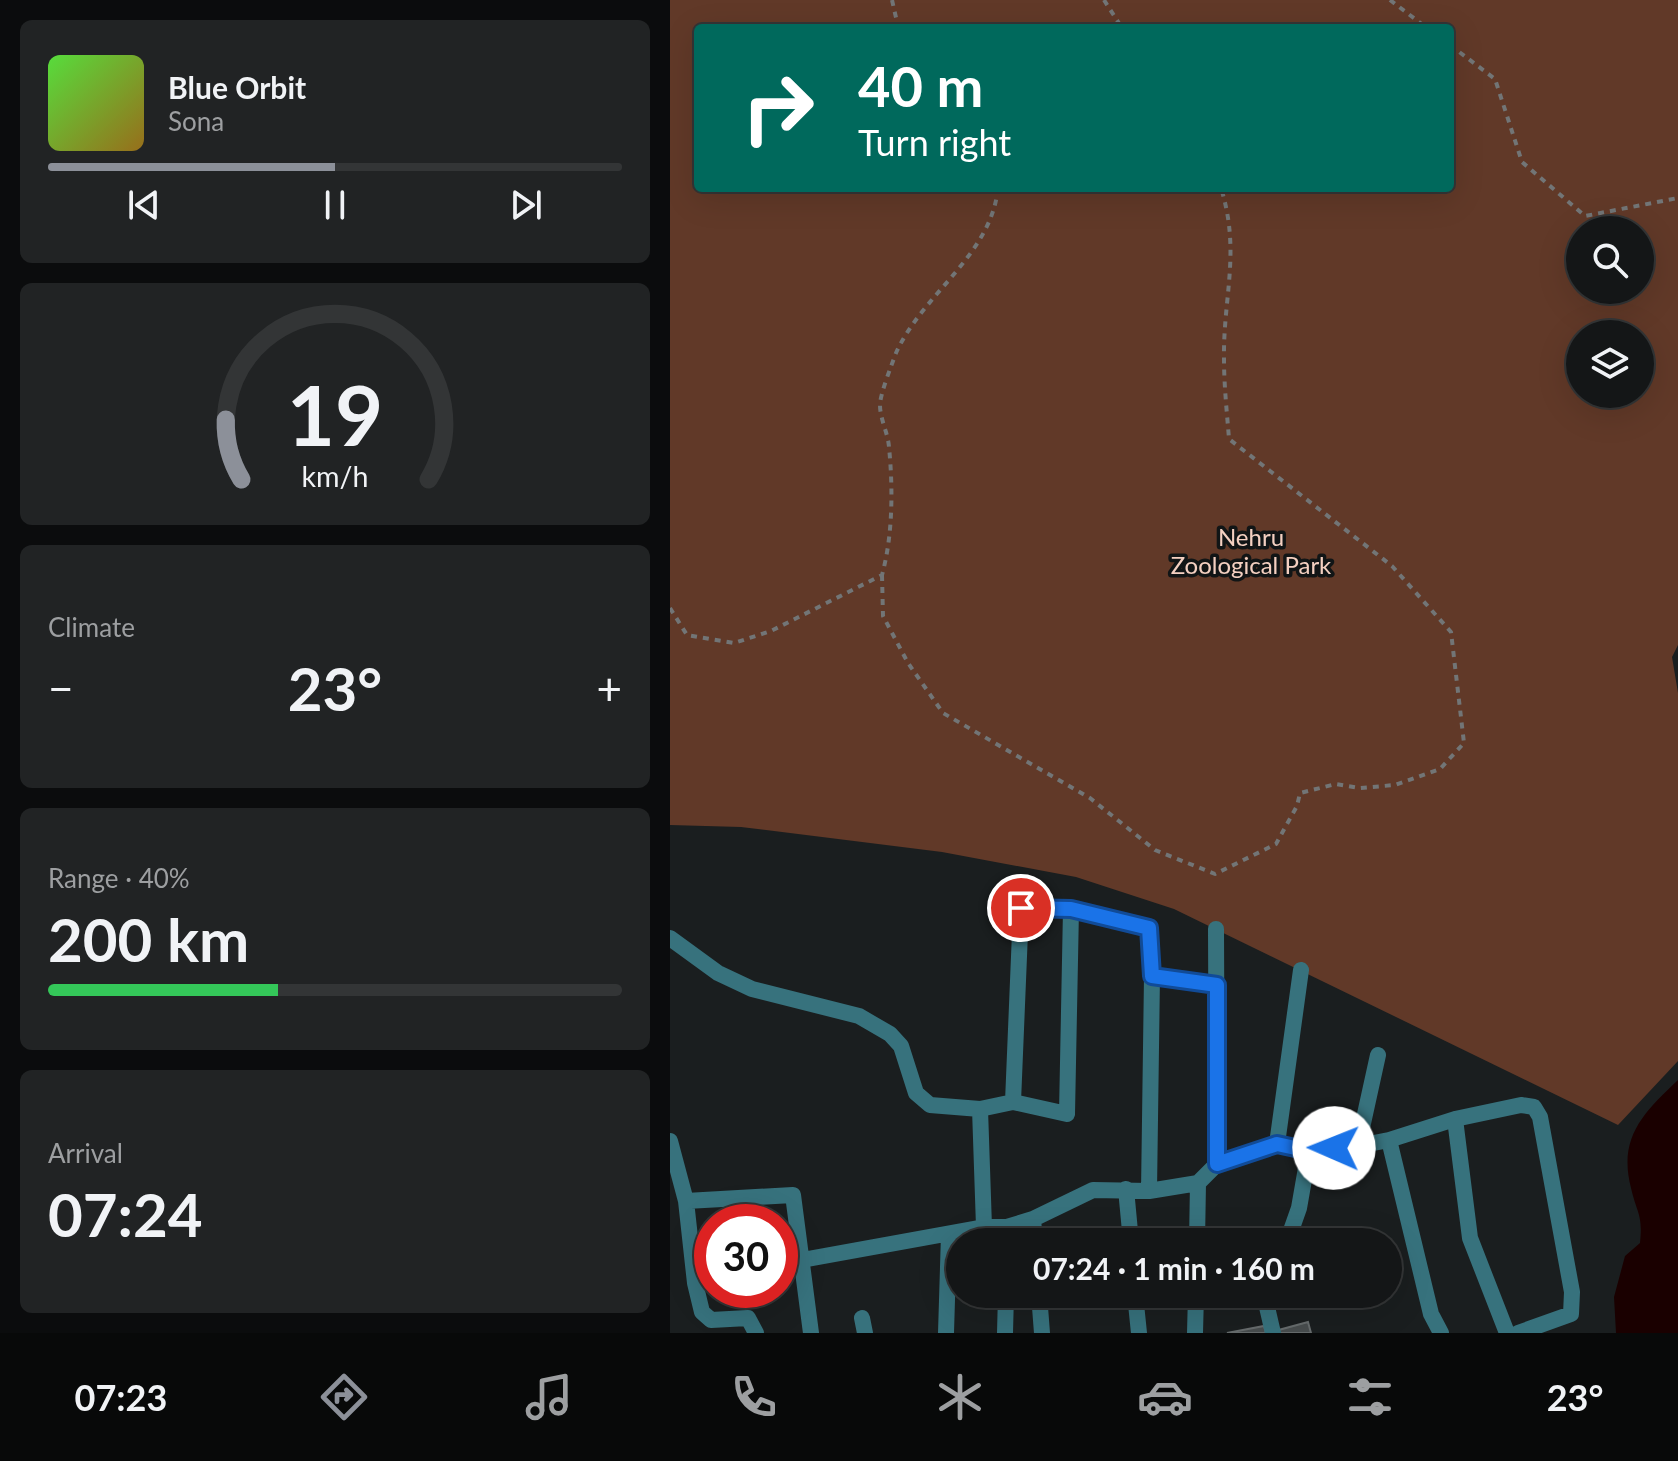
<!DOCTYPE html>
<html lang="en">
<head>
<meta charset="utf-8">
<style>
	body { margin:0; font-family:Lato,sans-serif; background:#212324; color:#f1f3f6; height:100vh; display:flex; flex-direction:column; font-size:30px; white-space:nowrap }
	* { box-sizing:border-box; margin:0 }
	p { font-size:26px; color:#9d9fa1 }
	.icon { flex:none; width:44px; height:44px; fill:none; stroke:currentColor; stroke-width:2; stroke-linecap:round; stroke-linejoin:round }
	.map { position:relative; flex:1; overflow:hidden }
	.side { display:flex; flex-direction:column; gap:20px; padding:20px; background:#0b0c0d; width:670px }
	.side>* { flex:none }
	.top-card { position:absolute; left:24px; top:24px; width:760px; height:168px; border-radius:8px; box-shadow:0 8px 32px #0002,0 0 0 2px #333536; background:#00695c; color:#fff; overflow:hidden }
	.tools { position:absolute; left:896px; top:216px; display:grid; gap:16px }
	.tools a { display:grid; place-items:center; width:88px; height:88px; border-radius:50%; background:#141617; box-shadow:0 8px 32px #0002,0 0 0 2px #333536; font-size:40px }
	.speed { position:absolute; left:24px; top:1204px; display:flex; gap:16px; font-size:40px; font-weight:700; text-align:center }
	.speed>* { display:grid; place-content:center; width:104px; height:104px; border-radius:50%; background:#141617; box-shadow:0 8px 32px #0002,0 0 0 2px #333536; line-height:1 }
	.speed .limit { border:12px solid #d22; background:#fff; color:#111 }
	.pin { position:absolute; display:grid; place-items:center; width:68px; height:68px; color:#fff; margin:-34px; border:4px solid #fff; border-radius:50%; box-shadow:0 2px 8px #0007 }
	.me { position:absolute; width:88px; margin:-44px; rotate:271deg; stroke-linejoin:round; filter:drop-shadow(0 0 6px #0008) }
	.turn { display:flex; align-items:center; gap:28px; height:168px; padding:0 32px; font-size:36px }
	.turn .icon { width:104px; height:104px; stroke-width:2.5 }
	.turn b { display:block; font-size:56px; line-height:68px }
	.big { font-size:60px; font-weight:700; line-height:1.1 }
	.side .widget { flex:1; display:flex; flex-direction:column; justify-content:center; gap:12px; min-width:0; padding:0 28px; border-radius:12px; background:#212324 }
	.side .dial { align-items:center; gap:0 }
	.dial svg { height:208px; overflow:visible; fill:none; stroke:#333536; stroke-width:7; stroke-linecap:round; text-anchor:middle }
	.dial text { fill:#f1f3f6; stroke:none }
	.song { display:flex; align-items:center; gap:24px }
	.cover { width:96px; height:96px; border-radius:12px; background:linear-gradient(135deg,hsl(110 70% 55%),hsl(40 70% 35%)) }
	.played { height:8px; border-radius:4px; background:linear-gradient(90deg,#8c9099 50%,#333536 50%) }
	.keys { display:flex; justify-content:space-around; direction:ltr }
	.heat { display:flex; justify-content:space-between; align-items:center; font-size:44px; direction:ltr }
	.charge { height:12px; border-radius:6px; background:linear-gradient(90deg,#34c759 40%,#333536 0) }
	.trip { position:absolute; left:276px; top:1228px; width:456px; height:80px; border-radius:40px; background:#141617; box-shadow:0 8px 32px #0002,0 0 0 2px #333536; font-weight:700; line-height:80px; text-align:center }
	.dock { display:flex; height:128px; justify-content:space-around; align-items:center; background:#080909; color:#9d9fa1 }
	.dock .icon { width:56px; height:56px }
	.dock .selected { color:#8c9099 }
	.dock b { font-size:36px; color:#f1f3f6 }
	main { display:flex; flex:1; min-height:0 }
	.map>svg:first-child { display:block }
</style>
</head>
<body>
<main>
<section class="side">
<div class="widget">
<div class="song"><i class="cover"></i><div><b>Blue Orbit</b><p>Sona</p></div></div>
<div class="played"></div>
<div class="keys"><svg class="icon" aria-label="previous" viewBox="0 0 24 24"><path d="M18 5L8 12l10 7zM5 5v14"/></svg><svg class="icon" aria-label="pause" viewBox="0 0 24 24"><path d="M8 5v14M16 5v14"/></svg><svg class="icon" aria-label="next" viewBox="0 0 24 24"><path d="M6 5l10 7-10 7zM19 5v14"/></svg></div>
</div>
<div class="widget dial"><svg viewBox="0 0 100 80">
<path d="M14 69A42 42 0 1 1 86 69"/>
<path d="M14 69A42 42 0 0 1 8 46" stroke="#8c9099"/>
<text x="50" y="56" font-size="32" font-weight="700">19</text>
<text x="50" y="72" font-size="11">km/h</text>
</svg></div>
<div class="widget"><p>Climate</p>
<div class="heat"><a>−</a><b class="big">23°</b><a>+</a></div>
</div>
<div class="widget"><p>Range · 40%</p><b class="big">200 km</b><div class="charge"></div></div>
<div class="widget"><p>Arrival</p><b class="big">07:24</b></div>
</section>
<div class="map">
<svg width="1008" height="1333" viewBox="0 0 1008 1333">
	<rect width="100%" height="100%" fill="#1a1e1f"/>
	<!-- green -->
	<path fill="#613928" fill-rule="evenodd" d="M0,0H1008V645L1002,657L1008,693V1061L948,1125L504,909L406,877L272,852L71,827L0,825ZM28,28H780V188H28ZM910,230H970V290H910ZM910,334H970V394H910Z"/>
	<!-- water -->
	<path fill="#1a0000" d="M1008,1080V1333H946L944,1297L955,1256L970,1243C973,1214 967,1214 961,1188C948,1138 973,1113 1008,1080Z"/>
	<!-- building -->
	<path fill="#484d4e" stroke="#676c6d" stroke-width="2" d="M638,1322L641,1333H606L605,1331Z
		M594,1326L596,1333H557Z"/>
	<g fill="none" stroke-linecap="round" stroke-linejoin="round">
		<!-- path -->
		<path stroke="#727576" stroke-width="4" stroke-dasharray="6 6" stroke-linecap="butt" d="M222,0L227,22L226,28
			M434,0L452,28
			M720,0L757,28
			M780,45L825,79L852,162L915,216L1008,198
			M212,575L213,616L238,663L273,713L420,798L485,850L545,874L606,844L627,806L630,793L666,784L690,788L725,785L770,769L794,743L781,632L722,566L559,439C557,413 554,386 554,359C553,297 571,252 551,188
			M0,608L17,635L64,643L101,631L212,575C223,535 223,488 219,447C218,433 210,419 210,405C210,394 222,364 226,353C253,293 321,256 328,188"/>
		<!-- minor -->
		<path stroke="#37727d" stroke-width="16" d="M546,929L547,1164
			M0,938L48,973L82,989L189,1016L220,1034L231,1046L246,1093L260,1105L310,1109
			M482,976L547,985
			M343,1102L397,1114L401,909
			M785,1119L800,1238L837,1333
			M719,1140L761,1314L771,1333
			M0,1141L16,1201L25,1283L32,1312L41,1320L78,1318L86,1333
			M607,1144L631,970
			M688,1146L708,1055
			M456,1189L461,1242
			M16,1201L123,1195L141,1333
			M363,1219L365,1242
			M314,1227L310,1109L343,1102L351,908L401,909L479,928L482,976L479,1191
			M527,1242L528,1183
			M617,1242L629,1208L639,1151
			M110,1264L314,1227H337L363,1219L423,1190L479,1191L528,1183L547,1164L607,1144L639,1151L688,1146L719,1140L785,1119L851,1105L864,1107L870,1117L902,1292L901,1314L848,1333
			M369,1294L372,1333
			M465,1294L469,1333
			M594,1294L603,1333
			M192,1318L195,1333
			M276,1333L279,1234
			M335,1333L336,1294
			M525,1333L526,1294"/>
	</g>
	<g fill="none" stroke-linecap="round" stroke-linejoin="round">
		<defs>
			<path id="route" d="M351,908L401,909L479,928L482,976L547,985V1164L607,1144L639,1151L664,1148"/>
		</defs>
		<!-- route casing -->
		<use href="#route" stroke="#114b97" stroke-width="20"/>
		<!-- route -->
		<use href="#route" stroke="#1a73e8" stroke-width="14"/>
	</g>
	<g text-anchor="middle" stroke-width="7" stroke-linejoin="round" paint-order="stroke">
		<!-- park labels -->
		<g font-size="24" fill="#f4d0c1" stroke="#111516">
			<text x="581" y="546">Nehru<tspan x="581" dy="28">Zoological Park</tspan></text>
		</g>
	</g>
</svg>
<div class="tools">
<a><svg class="icon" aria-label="search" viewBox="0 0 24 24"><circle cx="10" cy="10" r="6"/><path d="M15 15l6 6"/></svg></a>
<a><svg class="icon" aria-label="layers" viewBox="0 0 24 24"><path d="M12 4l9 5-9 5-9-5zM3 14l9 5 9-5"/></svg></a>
</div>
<div class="speed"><div class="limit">30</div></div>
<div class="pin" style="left:351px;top:908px;background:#d93025"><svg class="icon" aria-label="arrive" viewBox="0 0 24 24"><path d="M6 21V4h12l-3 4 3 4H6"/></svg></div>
<svg class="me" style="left:664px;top:1148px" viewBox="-20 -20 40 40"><circle r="19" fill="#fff"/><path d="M0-13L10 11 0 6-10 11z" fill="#1a73e8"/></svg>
<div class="trip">07:24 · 1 min · 160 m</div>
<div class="top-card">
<div class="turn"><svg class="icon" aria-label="right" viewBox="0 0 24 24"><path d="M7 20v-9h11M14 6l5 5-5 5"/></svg><div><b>40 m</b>Turn right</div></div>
</div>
</div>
</main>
<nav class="dock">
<b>07:23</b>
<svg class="icon selected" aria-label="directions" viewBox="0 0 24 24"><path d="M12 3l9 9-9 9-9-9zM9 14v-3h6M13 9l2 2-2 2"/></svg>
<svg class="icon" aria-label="music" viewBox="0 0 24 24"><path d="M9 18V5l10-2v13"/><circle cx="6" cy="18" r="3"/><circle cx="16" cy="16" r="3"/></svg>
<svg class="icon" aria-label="phone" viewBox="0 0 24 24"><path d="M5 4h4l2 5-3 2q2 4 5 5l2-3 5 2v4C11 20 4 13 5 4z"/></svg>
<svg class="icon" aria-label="climate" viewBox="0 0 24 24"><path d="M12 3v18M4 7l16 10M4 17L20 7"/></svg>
<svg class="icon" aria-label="car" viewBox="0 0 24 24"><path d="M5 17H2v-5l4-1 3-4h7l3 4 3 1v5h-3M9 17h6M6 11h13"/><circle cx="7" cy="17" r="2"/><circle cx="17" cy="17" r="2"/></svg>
<svg class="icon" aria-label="filters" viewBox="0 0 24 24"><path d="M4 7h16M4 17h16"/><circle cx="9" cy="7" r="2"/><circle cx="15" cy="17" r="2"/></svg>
<b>23°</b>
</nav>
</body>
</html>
